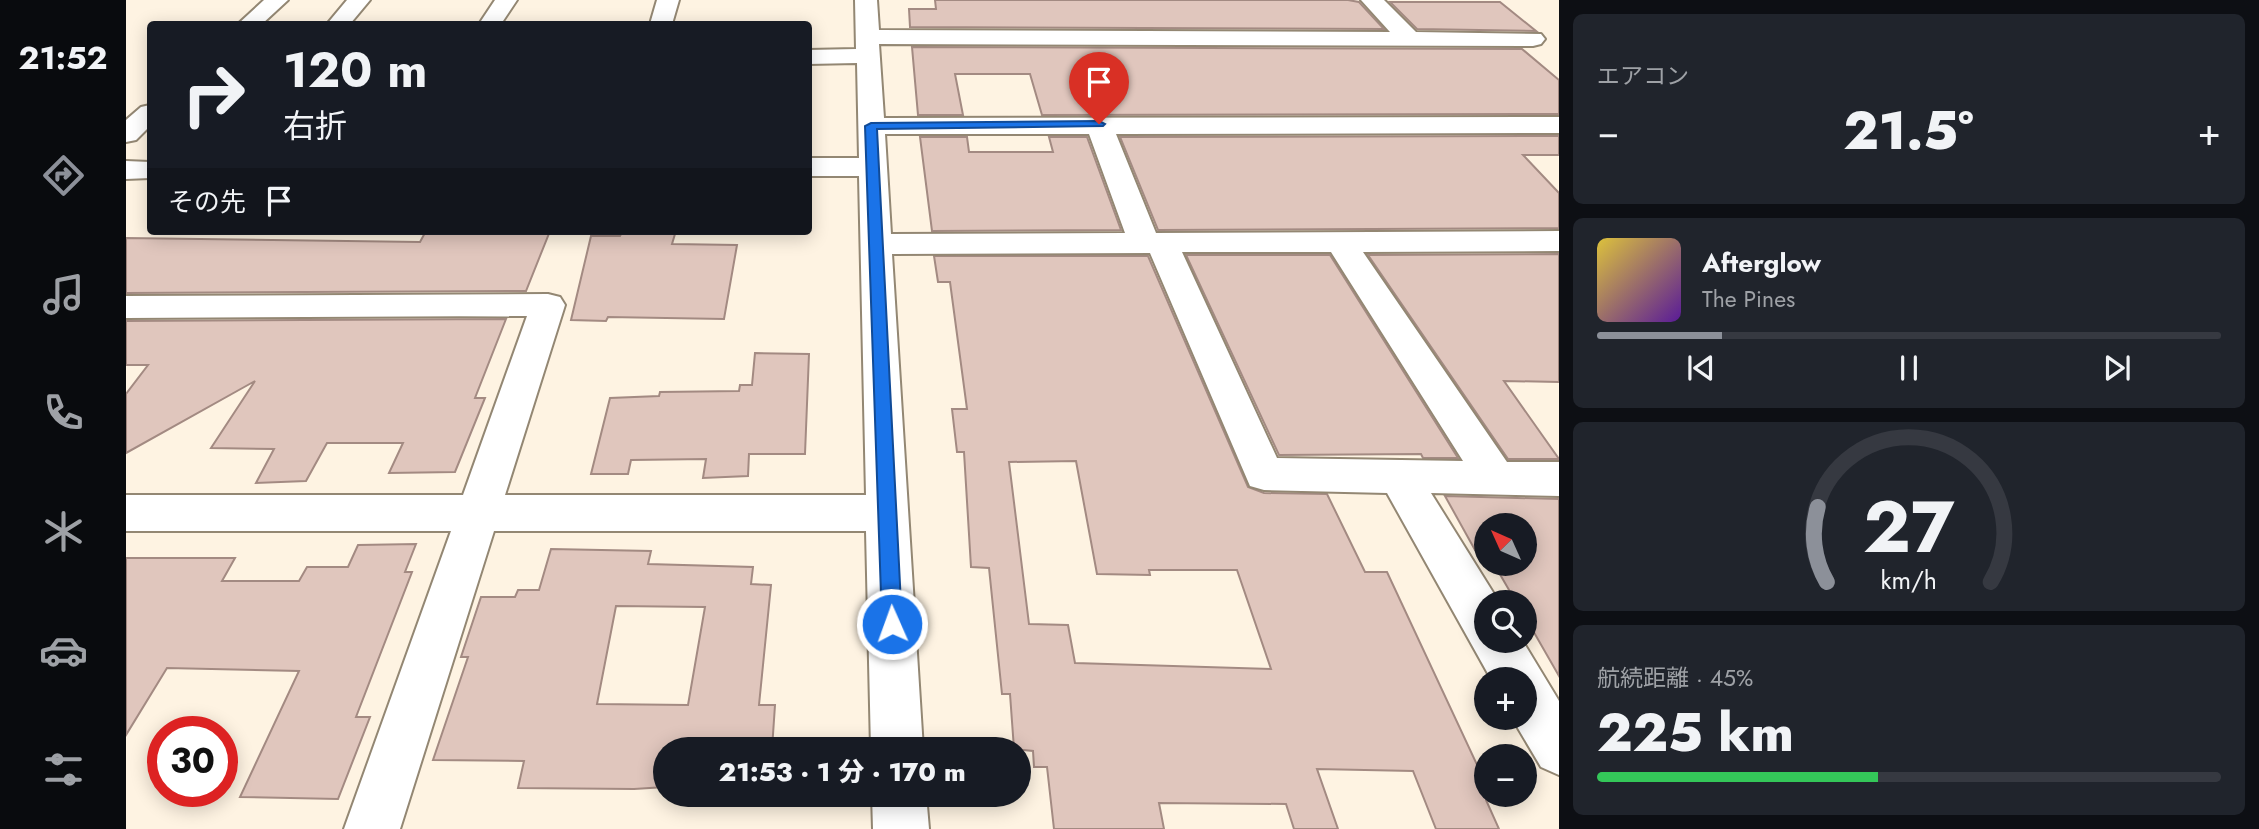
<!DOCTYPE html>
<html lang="ja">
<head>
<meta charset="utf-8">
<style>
	body { margin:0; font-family:Jost,"Noto Sans JP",sans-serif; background:#20242c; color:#f1f3f6; height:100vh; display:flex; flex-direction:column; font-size:26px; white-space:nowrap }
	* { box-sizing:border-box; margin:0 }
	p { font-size:23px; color:#9ea1a6 }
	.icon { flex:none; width:38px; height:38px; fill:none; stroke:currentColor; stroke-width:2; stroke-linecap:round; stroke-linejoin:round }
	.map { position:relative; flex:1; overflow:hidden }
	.sheet { display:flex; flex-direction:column; gap:14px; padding:14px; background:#0d0f14; width:700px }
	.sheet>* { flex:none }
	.banner { position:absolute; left:21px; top:21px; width:665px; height:214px; border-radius:7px; box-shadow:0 4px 18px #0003; background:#171b24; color:#f1f3f6; overflow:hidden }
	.needle { width:46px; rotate:315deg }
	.controls { position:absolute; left:1348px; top:513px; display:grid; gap:14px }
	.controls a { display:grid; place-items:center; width:63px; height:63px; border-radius:50%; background:#171b24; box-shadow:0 4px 18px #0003; font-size:35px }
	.speed { position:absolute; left:21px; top:716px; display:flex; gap:14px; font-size:35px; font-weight:700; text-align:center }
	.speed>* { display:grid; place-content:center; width:91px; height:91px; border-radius:50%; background:#171b24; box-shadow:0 4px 18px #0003; line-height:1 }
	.speed .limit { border:10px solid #d22; background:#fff; color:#111 }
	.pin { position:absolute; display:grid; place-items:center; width:60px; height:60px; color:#fff; margin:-72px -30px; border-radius:50% 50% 50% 0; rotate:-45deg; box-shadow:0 0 7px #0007 }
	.pin .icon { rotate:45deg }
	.me { position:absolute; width:77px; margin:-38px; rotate:358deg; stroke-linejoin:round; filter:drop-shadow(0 0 5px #0008) }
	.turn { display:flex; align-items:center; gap:24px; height:147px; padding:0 21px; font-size:32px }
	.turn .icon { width:91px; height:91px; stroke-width:2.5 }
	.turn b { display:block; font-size:49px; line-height:60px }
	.then { display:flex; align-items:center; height:66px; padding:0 21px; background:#0003; gap:14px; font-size:26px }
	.big { font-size:52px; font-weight:800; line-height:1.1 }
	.sheet .widget { flex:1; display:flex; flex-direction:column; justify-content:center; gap:10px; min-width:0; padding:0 24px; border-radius:10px; background:#20242c }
	.sheet .dial { align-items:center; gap:0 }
	.dial svg { height:182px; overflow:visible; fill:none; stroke:#363941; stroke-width:7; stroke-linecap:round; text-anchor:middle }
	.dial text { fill:#f1f3f6; stroke:none }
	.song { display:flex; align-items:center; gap:21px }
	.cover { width:84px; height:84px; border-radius:10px; background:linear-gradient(135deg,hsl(50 70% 55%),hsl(270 70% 35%)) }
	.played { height:7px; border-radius:4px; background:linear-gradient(90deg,#8c9099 20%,#363941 20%) }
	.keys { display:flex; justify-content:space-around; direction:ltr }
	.heat { display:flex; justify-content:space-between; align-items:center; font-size:38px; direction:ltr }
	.charge { height:10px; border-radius:5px; background:linear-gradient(90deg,#34c759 45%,#363941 0) }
	.trip { position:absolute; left:527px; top:737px; width:378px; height:70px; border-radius:35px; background:#171b24; box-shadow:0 4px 18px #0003; font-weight:800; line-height:70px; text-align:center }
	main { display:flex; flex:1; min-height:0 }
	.dock { display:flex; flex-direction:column; width:126px; justify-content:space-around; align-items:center; background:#090b0e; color:#9ea1a6 }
	.dock .icon { width:49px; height:49px }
	.dock .current { color:#8c9099 }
	.dock b { font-size:32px; color:#f1f3f6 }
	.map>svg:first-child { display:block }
</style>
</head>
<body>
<main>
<nav class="dock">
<b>21:52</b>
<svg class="icon current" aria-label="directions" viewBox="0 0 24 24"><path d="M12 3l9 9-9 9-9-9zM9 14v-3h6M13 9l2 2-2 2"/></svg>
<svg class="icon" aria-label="music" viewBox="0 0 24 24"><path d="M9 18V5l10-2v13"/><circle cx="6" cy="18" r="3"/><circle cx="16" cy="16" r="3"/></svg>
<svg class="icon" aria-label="phone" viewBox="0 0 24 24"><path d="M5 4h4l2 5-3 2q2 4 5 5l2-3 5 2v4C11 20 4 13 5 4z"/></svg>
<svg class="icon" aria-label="climate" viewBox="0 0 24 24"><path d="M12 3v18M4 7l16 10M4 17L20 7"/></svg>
<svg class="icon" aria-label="car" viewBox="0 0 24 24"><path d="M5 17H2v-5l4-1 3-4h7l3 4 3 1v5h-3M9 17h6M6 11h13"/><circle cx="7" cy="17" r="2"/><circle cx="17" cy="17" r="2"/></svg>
<svg class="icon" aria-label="filters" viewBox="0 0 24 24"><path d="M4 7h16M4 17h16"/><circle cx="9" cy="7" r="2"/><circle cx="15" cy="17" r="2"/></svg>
</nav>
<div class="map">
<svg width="1433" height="829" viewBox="0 0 1433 829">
	<rect width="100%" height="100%" fill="#fef3e2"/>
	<!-- building -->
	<path fill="#e0c6bd" stroke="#a38a82" stroke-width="2" fill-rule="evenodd" d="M809,0H1222L1233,2L1258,29L784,27L783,9H810Z
		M1264,2H1374L1410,31L1291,29Z
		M786,47L1396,49L1433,80V114L916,115L904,74H829L837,115H792Z
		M1433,136V155H1397L1433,193V228L1032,230L994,137Z
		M794,137H841L843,152H927L923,137H961L995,230L806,231Z
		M300,231H424L400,291L0,293V238L294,242Z
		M495,234H549L546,244L611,245L598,319L482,317L480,321L445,320L465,236H494Z
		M1433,254V382L1378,381L1433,459H1382L1242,255Z
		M1060,255H1204L1332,458H1297L1295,454L1153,455Z
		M808,256H1022L1122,487L1138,493L1201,494L1239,572H1261L1360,784V800L1373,829H1310L1287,771L1191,769L1212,829H1168L1160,804L1033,803L1038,829H928L921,767H908L907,751L888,749L884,694H876L863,568L845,567L838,452H831L826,409H841L824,282H812ZM950,461L971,574L1024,575L1023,570H1111L1145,669L949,663L942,625L903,624L883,462Z
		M380,319L349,398H359L329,472L263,473L277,443H201L180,481L130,483L148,449L85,448L129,381L0,453V394L22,365H0V321Z
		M629,353L683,354L679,454H623L622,476L577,478L580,459L505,460L502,474H465L484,398L533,396L534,392L613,391L614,385H626Z
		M1319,496L1433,499V676L1398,615V602H1390L1368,564H1398V525H1360V550H1349Z
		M290,544L279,572H286L230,717H244L212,799L114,797L173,671L41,668L0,735V558H109L96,581H173L181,567H222L232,545Z
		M425,549L525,551L522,564L627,567L625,584L645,585L633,705H649L646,749H539V787L508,789L392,788L398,761L307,760L342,657H335L355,597H389L392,590H413ZM490,606L579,607L562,705L471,704Z"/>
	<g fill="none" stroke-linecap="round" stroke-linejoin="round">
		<defs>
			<path id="minor" d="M138,0H162L136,24H112Z
				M221,0H244L224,24H201Z
				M369,0H391L375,24H353Z
				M531,0H553L546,24H524Z
				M729,0H751L753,30L1264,32L1235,0H1258L1290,32L1415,34L1419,39L1415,44L1407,46L753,44L758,118L1433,117V133L990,134L1030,233L1433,231V251L1237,252L1381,462H1433V496L1305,493L1373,602H1360V640H1396L1433,701V775L1415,767L1386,718H1398V679H1365L1261,493L1138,490L1124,486L1024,253L766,254L797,749H745L740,531H368L274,829H218L325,531H0V495H337L401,316L0,318V296L422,294L434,297L439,305L379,495H740L733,176H682V158H733L731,63L682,64V50L730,49ZM759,134H963L999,233L765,234ZM1056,252H1205L1337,461L1151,458Z
				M24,105V126L10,140L0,142V120L15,107Z
				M0,161L24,162V178L0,179Z
				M746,794H800L803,829H747Z"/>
		</defs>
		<!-- minor casing -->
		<use href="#minor" stroke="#938773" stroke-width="4"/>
		<!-- minor -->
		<use href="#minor" fill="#fff" fill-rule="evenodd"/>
	</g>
	<!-- route -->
	<path fill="#1a73e8" stroke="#114b97" stroke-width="2" d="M973,121L979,124L977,126L751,129L776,624L773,631L766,633L759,631L756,624L739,126L745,123Z"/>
</svg>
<div class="controls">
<a><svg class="needle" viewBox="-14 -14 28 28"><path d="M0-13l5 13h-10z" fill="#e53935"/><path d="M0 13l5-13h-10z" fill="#9ea1a6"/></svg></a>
<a><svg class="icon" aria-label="search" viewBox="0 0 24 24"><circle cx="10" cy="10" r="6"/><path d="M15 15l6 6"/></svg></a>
<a>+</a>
<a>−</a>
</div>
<div class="speed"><div class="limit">30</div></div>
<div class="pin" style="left:973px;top:124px;background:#d93025"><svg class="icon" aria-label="arrive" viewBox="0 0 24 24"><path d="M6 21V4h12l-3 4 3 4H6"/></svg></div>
<svg class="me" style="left:766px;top:624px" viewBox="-20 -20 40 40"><circle r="17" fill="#1a73e8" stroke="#fff" stroke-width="3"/><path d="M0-11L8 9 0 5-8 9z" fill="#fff"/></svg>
<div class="trip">21:53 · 1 分 · 170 m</div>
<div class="banner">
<div class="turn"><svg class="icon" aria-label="right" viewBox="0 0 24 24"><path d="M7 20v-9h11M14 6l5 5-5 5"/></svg><div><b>120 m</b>右折</div></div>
<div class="then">その先<svg class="icon" aria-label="arrive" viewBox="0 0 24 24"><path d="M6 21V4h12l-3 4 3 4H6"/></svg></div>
</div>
</div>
<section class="sheet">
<div class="widget"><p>エアコン</p>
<div class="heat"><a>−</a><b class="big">21.5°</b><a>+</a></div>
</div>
<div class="widget">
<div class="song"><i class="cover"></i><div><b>Afterglow</b><p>The Pines</p></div></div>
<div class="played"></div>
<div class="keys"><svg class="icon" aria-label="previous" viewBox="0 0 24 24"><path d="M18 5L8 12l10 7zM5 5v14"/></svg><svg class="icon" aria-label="pause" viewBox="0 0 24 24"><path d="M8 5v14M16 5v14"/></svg><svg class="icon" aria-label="next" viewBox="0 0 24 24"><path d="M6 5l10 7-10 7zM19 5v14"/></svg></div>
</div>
<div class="widget dial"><svg viewBox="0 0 100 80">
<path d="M14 69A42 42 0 1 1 86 69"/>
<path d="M14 69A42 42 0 0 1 10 36" stroke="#8c9099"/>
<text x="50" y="56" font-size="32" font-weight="700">27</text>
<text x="50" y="72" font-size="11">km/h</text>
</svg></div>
<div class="widget"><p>航続距離 · 45%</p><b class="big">225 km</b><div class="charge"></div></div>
</section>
</main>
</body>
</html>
